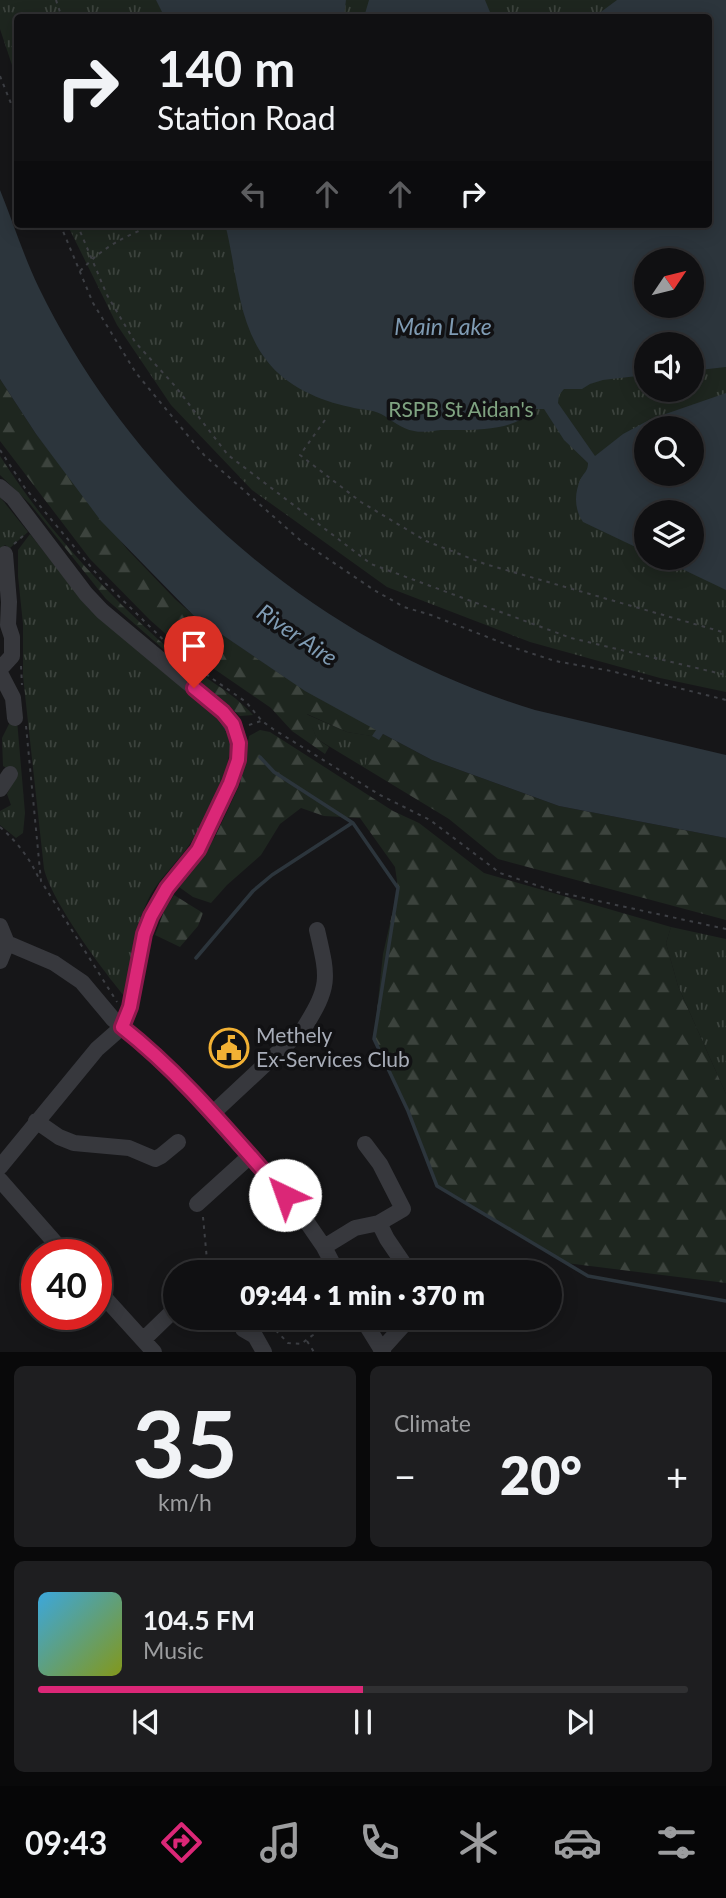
<!DOCTYPE html>
<html lang="en">
<head>
<meta charset="utf-8">
<style>
	body { margin:0; font-family:Lato,sans-serif; background:#1e1e20; color:#f1f3f6; height:100vh; display:flex; flex-direction:column; font-size:26px; white-space:nowrap }
	* { box-sizing:border-box; margin:0 }
	p { font-size:23px; color:#9c9d9f }
	.icon { flex:none; width:38px; height:38px; fill:none; stroke:currentColor; stroke-width:2; stroke-linecap:round; stroke-linejoin:round }
	.map { position:relative; height:1352px; overflow:hidden }
	.panel { display:flex; flex-direction:column; gap:14px; padding:14px; background:#09090a; flex:1 }
	.panel>* { flex:none }
	.banner { position:absolute; left:14px; top:14px; width:698px; height:214px; border-radius:7px; box-shadow:0 4px 18px #0003,0 0 0 2px #303032; background:#101012; color:#f1f3f6; overflow:hidden }
	.needle { width:46px; rotate:55deg }
	.buttons { position:absolute; left:634px; top:248px; display:grid; gap:14px }
	.buttons a { display:grid; place-items:center; width:70px; height:70px; border-radius:50%; background:#101012; box-shadow:0 4px 18px #0003,0 0 0 2px #303032; font-size:35px }
	.speed { position:absolute; left:21px; top:1239px; display:flex; gap:14px; font-size:35px; font-weight:700; text-align:center }
	.speed>* { display:grid; place-content:center; width:91px; height:91px; border-radius:50%; background:#101012; box-shadow:0 4px 18px #0003,0 0 0 2px #303032; line-height:1 }
	.speed .limit { border:10px solid #d22; background:#fff; color:#111 }
	.pin { position:absolute; display:grid; place-items:center; width:60px; height:60px; color:#fff; margin:-72px -30px; border-radius:50% 50% 50% 0; rotate:-45deg; box-shadow:0 0 7px #0007 }
	.pin .icon { rotate:45deg }
	.me { position:absolute; width:77px; margin:-38px; rotate:318deg; stroke-linejoin:round; filter:drop-shadow(0 0 5px #0008) }
	.turn { display:flex; align-items:center; gap:24px; height:147px; padding:0 28px; font-size:32px }
	.turn .icon { width:91px; height:91px; stroke-width:2.5 }
	.turn b { display:block; font-size:49px; line-height:60px }
	.lanes { display:flex; align-items:center; height:66px; padding:0 28px; background:#0003; justify-content:center; gap:35px; direction:ltr }
	.lanes .off { opacity:.35 }
	.big { font-size:52px; font-weight:800; line-height:1.1 }
	.panel .card { flex:1; display:flex; flex-direction:column; justify-content:center; gap:10px; min-width:0; padding:0 24px; border-radius:10px; background:#1e1e20 }
	.panel .dial { align-items:center; gap:0 }
	.dial b { font-size:91px; line-height:1 }
	.song { display:flex; align-items:center; gap:21px }
	.cover { width:84px; height:84px; border-radius:10px; background:linear-gradient(135deg,hsl(200 70% 55%),hsl(70 70% 35%)) }
	.played { height:7px; border-radius:4px; background:linear-gradient(90deg,#db2777 50%,#303032 50%) }
	.keys { display:flex; justify-content:space-around; direction:ltr }
	.heat { display:flex; justify-content:space-between; align-items:center; font-size:38px; direction:ltr }
	.panel .tiles { flex:1; display:grid; gap:14px; grid-template-columns:1fr 1fr }
	.card:last-child { grid-column:span 2 }
	.trip { position:absolute; left:163px; top:1260px; width:399px; height:70px; border-radius:35px; background:#101012; box-shadow:0 4px 18px #0003,0 0 0 2px #303032; font-weight:800; line-height:70px; text-align:center }
	.dock { display:flex; height:112px; justify-content:space-around; align-items:center; background:#060607; color:#9c9d9f }
	.dock .icon { width:49px; height:49px }
	.dock .active { color:#db2777 }
	.dock b { font-size:32px; color:#f1f3f6 }
	.map>svg:first-child { display:block }
</style>
</head>
<body>
<div class="map">
<svg width="726" height="1352" viewBox="0 0 726 1352">
	<defs>
		<pattern id="grass-tufts" width="24" height="20" patternUnits="userSpaceOnUse" patternTransform="scale(1.75)"><rect width="24" height="20" fill="#1e261f"/><path d="M3 7l-1-3M5 7V3M7 7l1-3M15 17l-1-3M17 17v-4M19 17l1-3" fill="none" stroke="#3c433d"/></pattern>
		<pattern id="forest-firs" width="22" height="20" patternUnits="userSpaceOnUse" patternTransform="scale(1.75)"><rect width="22" height="20" fill="#1e261f"/><path d="M5 1l3.5 6h-7zM16 11l3.5 6h-7z" fill="#3c433d"/></pattern>
	</defs>
	<rect width="100%" height="100%" fill="#161618"/>
	<!-- grass -->
	<path fill="url(#grass-tufts)" fill-rule="evenodd" d="M0,0H726V692L660,678L530,642L387,587L252,490L171,405L117,325L67,224H709V18H18L17,80L0,29ZM646,261H691V306H646ZM646,345H691V390H646ZM646,429H691V474H646ZM646,513H691V558H646Z
		M0,497L28,532L10,548L5,545L0,549Z
		M30,534L89,609L216,717C222,725 229,734 230,745C232,768 199,834 184,852C173,866 160,879 151,894C134,926 129,963 126,998C103,971 52,902 44,869L23,676V624L18,576V550Z
		M306,714L347,732L372,736L365,768L317,739Z
		M17,720L25,813L23,833L16,838L0,825V811L11,805L7,794L17,774L3,766L2,738L10,722Z
		M671,927L726,939V1094L678,986L666,943Z"/>
	<!-- forest -->
	<path fill="url(#forest-firs)" d="M0,379L36,434L127,549L175,599L193,615L279,673L377,730L379,739L383,734L432,760L559,806L726,838V920L498,859L449,819L365,768L371,736L347,732L307,714L317,739L329,747L325,754L292,731L271,708L175,642L150,620L90,559L0,441Z
		M0,456C48,531 110,598 177,656C201,677 232,691 253,715L240,716L106,599L30,504L0,475Z
		M260,730L270,732L393,811L419,823L484,873L671,927L666,943L678,986L726,1094V1283L566,1263L437,1186L408,1111L374,1039L383,954L398,888L395,867L360,818L324,816L301,808L280,824L261,855L227,885L211,903L193,897L179,887L215,837L240,784L249,736Z
		M174,895L203,913L198,926L180,947L155,935L165,909Z"/>
	<!-- water -->
	<path fill="#2c353c" fill-rule="evenodd" d="M156,0H346L344,17L165,18Z
		M369,0H485L492,17H364Z
		M617,0H726V367L691,371V345H646V375L603,380L590,384L582,389H564L559,395L558,403L595,456L623,434L651,419L726,393V590L659,558H691V513H646V552L583,522C574,509 574,493 581,478C585,472 588,470 588,463L564,440L544,409H531C518,433 465,430 441,430C433,431 422,433 414,431C401,429 392,420 381,414C372,409 360,410 350,407C320,401 286,386 267,361C237,323 237,270 225,224H709V18L594,17ZM646,261H691V306H646ZM646,429H691V474H646Z
		M0,190C13,222 24,257 39,288C137,489 321,645 535,710L726,755V838L559,806L432,760L383,734L379,740L372,736L376,730L305,691L193,615L101,521L36,434L0,379Z"/>
	<g fill="none" stroke-linecap="round" stroke-linejoin="round">
		<!-- stream -->
		<path stroke="#2c353c" stroke-width="3.5" d="M260,757L274,772L353,823L398,888L374,1039L408,1111L437,1186L588,1276L726,1301
			M196,958L253,891L272,875L352,823"/>
		<!-- path -->
		<path stroke="#3d3f44" stroke-width="2" stroke-dasharray="3.5 5" stroke-linecap="butt" d="M56,0L62,18
			M0,76L18,121
			M60,224L93,303L136,373L204,455L300,540L374,590L404,607L431,615L518,649L555,661L611,671L726,700
			M77,224L107,295L135,342L175,386L228,455L371,564L571,638L726,675
			M80,271C106,245 122,238 155,224
			M325,420L300,455L361,502L426,541L485,564L726,633
			M0,450L25,488L101,579L180,656L246,702L262,721L273,729L380,795L430,820L500,873L557,892L726,929
			M14,544L23,536
			M21,666L22,685
			M249,725L261,721
			M26,726L41,881L117,1002
			M0,827C17,842 30,858 39,879
			M203,1217L207,1260
			M264,1318L288,1343L301,1344L313,1335L309,1318
			M307,1341L314,1352"/>
		<!-- minor -->
		<path stroke="#37383d" stroke-width="16" d="M0,487L13,498L86,594L102,611L223,712L237,734L238,760L230,783L197,851L167,888L151,916L144,934L130,1007L122,1027L97,1049L0,1167
			M0,669L12,656V637L8,625L9,602L5,554
			M0,673L13,698L15,718
			M0,789L10,774
			M0,926L7,943L54,963L82,982L113,1019L143,1044L182,1081L302,1215L324,1247L337,1272
			M0,961L7,943
			M212,1114L304,1028C331,985 328,978 317,930
			M36,1121L59,1137L74,1143L129,1148L155,1159L161,1156L178,1142
			M0,1180L66,1255
			M197,1204L250,1156
			M379,1223L387,1239L406,1267
			M324,1247L355,1228L379,1223L403,1209L380,1164L365,1144
			M212,1272L214,1271
			M456,1272L478,1267L491,1272
			M96,1288L154,1352
			M362,1318L383,1352
			M517,1323L520,1318
			M243,1329L255,1336L264,1352
			M143,1340L175,1309
			M381,1350L410,1318"/>
	</g>
	<g fill="none" stroke-linecap="round" stroke-linejoin="round">
		<defs>
			<path id="route" d="M194,688L223,712L233,724L239,743L238,760L230,783L198,850L167,888L151,916L144,934L130,1007L122,1027C183,1075 233,1137 285,1195"/>
		</defs>
		<!-- route casing -->
		<use href="#route" stroke="#8e194d" stroke-width="18"/>
		<!-- route -->
		<use href="#route" stroke="#db2777" stroke-width="12"/>
	</g>
	<!-- icons -->
	<defs>
		<symbol id="civic-ring" viewBox="-11 -11 22 22"><circle r="9.5" fill="#111113" stroke="#f2b134" stroke-width="1.5"/><path d="M-.6-6.5H3V-4.5H.6V-3L4-1V1h2V6H-6V1h2V-1L-.6-3ZM-1.2 2.5V6h2.4V2.5Z" fill="#f2b134"/></symbol>
	</defs>
	<g fill-rule="evenodd">
		<use href="#civic-ring" x="207" y="1026" width="44" height="44"/>
	</g>
	<g text-anchor="middle" stroke-width="7" stroke-linejoin="round" paint-order="stroke">
		<!-- park labels -->
		<g font-size="21" fill="#7fa381" stroke="#111113">
			<text x="461" y="417">RSPB St Aidan's</text>
		</g>
		<!-- poi labels -->
		<g font-size="21" fill="#a8adb8" stroke="#111113" text-anchor="start">
			<text x="256" y="1043">Methely<tspan x="256" dy="24">Ex-Services Club</tspan></text>
		</g>
		<!-- water labels -->
		<g font-size="23" font-style="italic" fill="#7f9bb3" stroke="#111113">
			<text x="443" y="335">Main Lake</text>
			<text transform="translate(297 635) rotate(34)" y="8">River Aire</text>
		</g>
	</g>
</svg>
<div class="buttons">
<a><svg class="needle" viewBox="-14 -14 28 28"><path d="M0-13l5 13h-10z" fill="#e53935"/><path d="M0 13l5-13h-10z" fill="#9c9d9f"/></svg></a>
<a><svg class="icon" aria-label="sound" viewBox="0 0 24 24"><path d="M4 9h4l5-4v14l-5-4H4zM17 9q2 3 0 6"/></svg></a>
<a><svg class="icon" aria-label="search" viewBox="0 0 24 24"><circle cx="10" cy="10" r="6"/><path d="M15 15l6 6"/></svg></a>
<a><svg class="icon" aria-label="layers" viewBox="0 0 24 24"><path d="M12 4l9 5-9 5-9-5zM3 14l9 5 9-5"/></svg></a>
</div>
<div class="speed"><div class="limit">40</div></div>
<div class="pin" style="left:194px;top:688px;background:#d93025"><svg class="icon" aria-label="arrive" viewBox="0 0 24 24"><path d="M6 21V4h12l-3 4 3 4H6"/></svg></div>
<svg class="me" style="left:285px;top:1195px" viewBox="-20 -20 40 40"><circle r="19" fill="#fff"/><path d="M0-13L10 11 0 6-10 11z" fill="#db2777"/></svg>
<div class="trip">09:44 · 1 min · 370 m</div>
<div class="banner">
<div class="turn"><svg class="icon" aria-label="right" viewBox="0 0 24 24"><path d="M7 20v-9h11M14 6l5 5-5 5"/></svg><div><b>140 m</b>Station Road</div></div>
<div class="lanes"><svg class="icon off" aria-label="left" viewBox="0 0 24 24"><path d="M17 20v-9H6M10 6l-5 5 5 5"/></svg><svg class="icon off" aria-label="ahead" viewBox="0 0 24 24"><path d="M12 20V5M6 11l6-6 6 6"/></svg><svg class="icon off" aria-label="ahead" viewBox="0 0 24 24"><path d="M12 20V5M6 11l6-6 6 6"/></svg><svg class="icon" aria-label="right" viewBox="0 0 24 24"><path d="M7 20v-9h11M14 6l5 5-5 5"/></svg></div>
</div>
</div>
<section class="panel">
<div class="tiles">
<div class="card dial"><b>35</b><p>km/h</p></div>
<div class="card"><p>Climate</p>
<div class="heat"><a>−</a><b class="big">20°</b><a>+</a></div>
</div>
<div class="card">
<div class="song"><i class="cover"></i><div><b>104.5 FM</b><p>Music</p></div></div>
<div class="played"></div>
<div class="keys"><svg class="icon" aria-label="previous" viewBox="0 0 24 24"><path d="M18 5L8 12l10 7zM5 5v14"/></svg><svg class="icon" aria-label="pause" viewBox="0 0 24 24"><path d="M8 5v14M16 5v14"/></svg><svg class="icon" aria-label="next" viewBox="0 0 24 24"><path d="M6 5l10 7-10 7zM19 5v14"/></svg></div>
</div>
</div>
</section>
<nav class="dock">
<b>09:43</b>
<svg class="icon active" aria-label="directions" viewBox="0 0 24 24"><path d="M12 3l9 9-9 9-9-9zM9 14v-3h6M13 9l2 2-2 2"/></svg>
<svg class="icon" aria-label="music" viewBox="0 0 24 24"><path d="M9 18V5l10-2v13"/><circle cx="6" cy="18" r="3"/><circle cx="16" cy="16" r="3"/></svg>
<svg class="icon" aria-label="phone" viewBox="0 0 24 24"><path d="M5 4h4l2 5-3 2q2 4 5 5l2-3 5 2v4C11 20 4 13 5 4z"/></svg>
<svg class="icon" aria-label="climate" viewBox="0 0 24 24"><path d="M12 3v18M4 7l16 10M4 17L20 7"/></svg>
<svg class="icon" aria-label="car" viewBox="0 0 24 24"><path d="M5 17H2v-5l4-1 3-4h7l3 4 3 1v5h-3M9 17h6M6 11h13"/><circle cx="7" cy="17" r="2"/><circle cx="17" cy="17" r="2"/></svg>
<svg class="icon" aria-label="filters" viewBox="0 0 24 24"><path d="M4 7h16M4 17h16"/><circle cx="9" cy="7" r="2"/><circle cx="15" cy="17" r="2"/></svg>
</nav>
</body>
</html>
